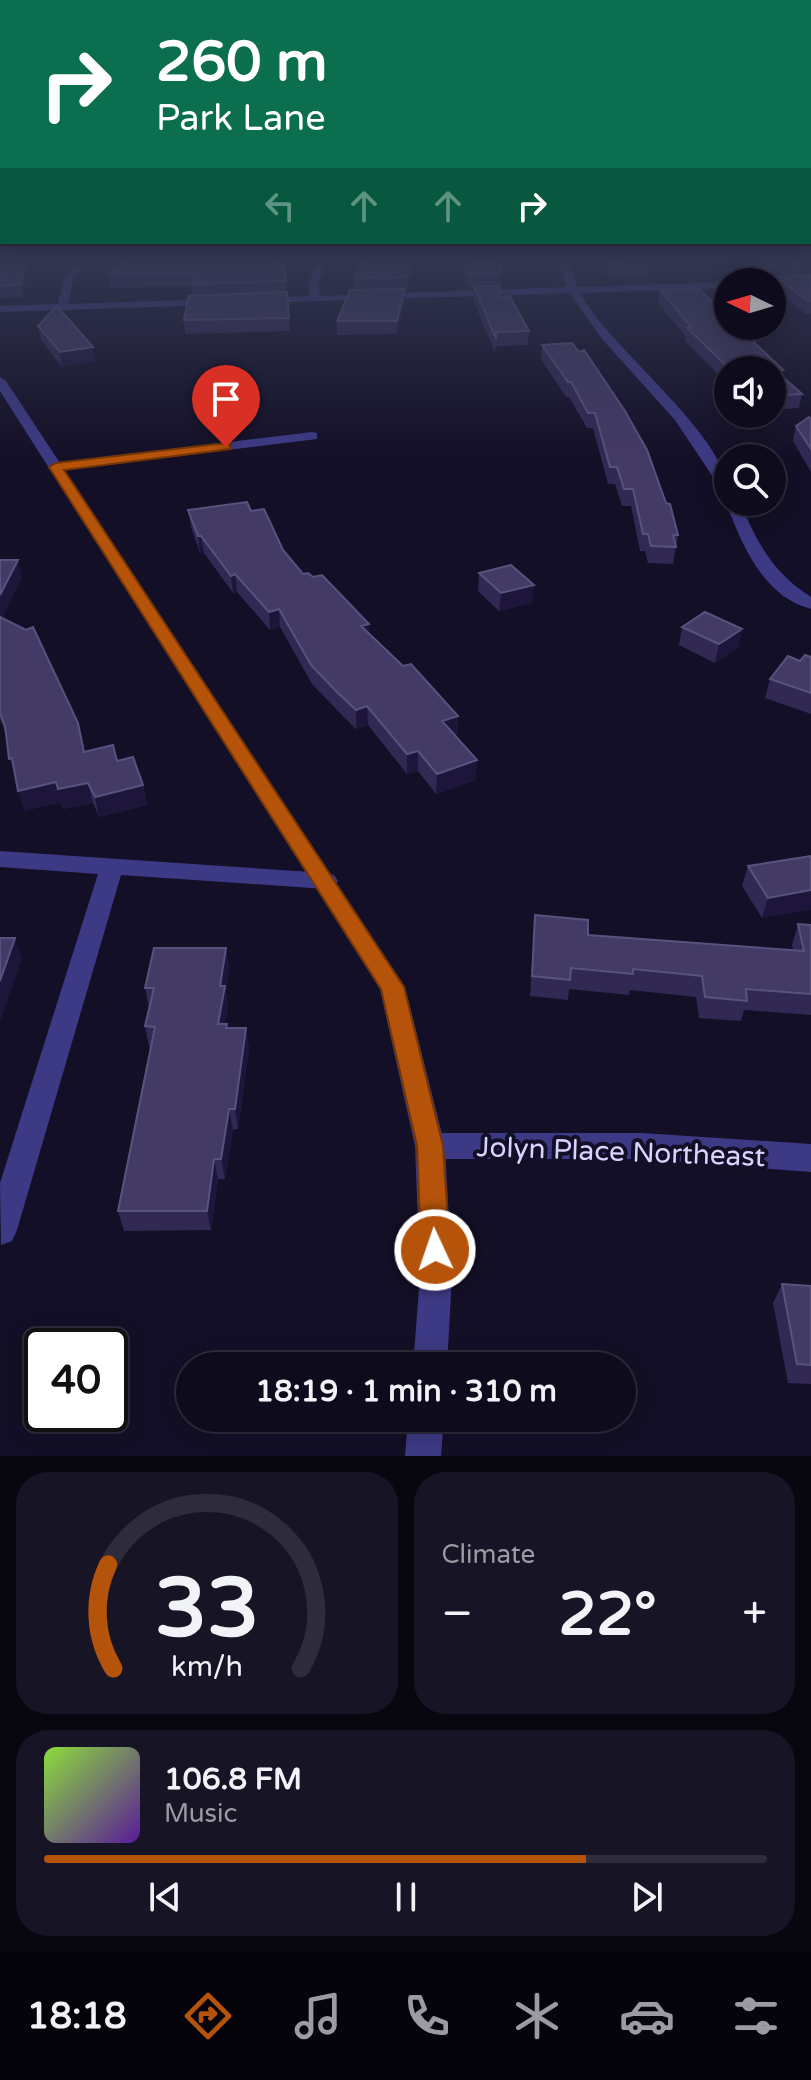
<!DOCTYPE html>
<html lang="en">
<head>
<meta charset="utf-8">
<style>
	body { margin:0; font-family:"Varela Round",sans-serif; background:#171425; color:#f1f3f6; height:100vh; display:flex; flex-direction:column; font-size:30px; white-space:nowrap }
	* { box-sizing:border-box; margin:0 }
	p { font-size:26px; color:#9b9ba3 }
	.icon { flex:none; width:44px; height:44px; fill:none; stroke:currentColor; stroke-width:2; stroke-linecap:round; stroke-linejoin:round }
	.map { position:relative; height:1456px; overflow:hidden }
	.side { display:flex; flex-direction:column; gap:16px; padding:16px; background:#08060f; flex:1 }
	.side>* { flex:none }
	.banner { position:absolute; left:0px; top:0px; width:812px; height:244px; box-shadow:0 4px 20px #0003,0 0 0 2px #2e2b3b; background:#0b6e4f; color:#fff; overflow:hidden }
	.needle { width:52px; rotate:275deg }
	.fabs { position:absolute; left:714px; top:268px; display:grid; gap:16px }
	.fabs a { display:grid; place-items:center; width:72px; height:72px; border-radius:50%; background:#0e0b1c; box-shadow:0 4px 20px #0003,0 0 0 2px #2e2b3b; font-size:40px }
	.speed { position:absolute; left:24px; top:1328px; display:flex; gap:16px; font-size:40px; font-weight:700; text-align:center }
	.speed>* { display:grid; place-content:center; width:104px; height:104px; border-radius:50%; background:#0e0b1c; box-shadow:0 4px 20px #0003,0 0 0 2px #2e2b3b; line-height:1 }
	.speed .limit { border:4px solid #111; border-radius:12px; background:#fff; color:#111 }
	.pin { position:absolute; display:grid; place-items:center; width:68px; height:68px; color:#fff; margin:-82px -34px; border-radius:50% 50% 50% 0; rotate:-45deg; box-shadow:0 0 8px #0007 }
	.pin .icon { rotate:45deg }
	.me { position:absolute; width:88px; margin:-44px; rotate:357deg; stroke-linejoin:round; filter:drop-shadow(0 0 6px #0008) }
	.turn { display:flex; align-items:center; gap:28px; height:168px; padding:0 24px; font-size:36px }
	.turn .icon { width:104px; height:104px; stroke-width:2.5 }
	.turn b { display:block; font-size:56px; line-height:68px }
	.lanes { display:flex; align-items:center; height:76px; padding:0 24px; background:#0003; justify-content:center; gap:40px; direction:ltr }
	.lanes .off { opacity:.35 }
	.big { font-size:60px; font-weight:700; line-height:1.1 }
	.side .tile { flex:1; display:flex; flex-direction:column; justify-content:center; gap:12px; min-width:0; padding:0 28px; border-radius:32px; background:#171425 }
	.side .dial { align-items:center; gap:0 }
	.dial svg { height:208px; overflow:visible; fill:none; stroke:#2e2b3b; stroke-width:7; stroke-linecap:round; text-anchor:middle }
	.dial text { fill:#f1f3f6; stroke:none }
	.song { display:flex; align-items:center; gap:24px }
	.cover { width:96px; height:96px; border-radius:12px; background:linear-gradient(135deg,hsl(90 70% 55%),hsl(270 70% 35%)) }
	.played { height:8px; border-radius:4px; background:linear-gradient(90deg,#b45309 75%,#2e2b3b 75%) }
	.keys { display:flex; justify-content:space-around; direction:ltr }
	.heat { display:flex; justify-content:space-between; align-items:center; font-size:44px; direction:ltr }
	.side .tiles { flex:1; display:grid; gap:16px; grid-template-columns:1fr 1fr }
	.tile:last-child { grid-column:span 2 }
	.trip { position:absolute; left:176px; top:1352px; width:460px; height:80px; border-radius:40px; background:#0e0b1c; box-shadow:0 4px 20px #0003,0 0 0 2px #2e2b3b; font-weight:700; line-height:80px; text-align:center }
	.tab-bar { display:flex; height:128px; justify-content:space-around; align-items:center; background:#06040b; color:#9b9ba3 }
	.tab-bar .icon { width:56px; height:56px }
	.tab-bar .selected { color:#b45309 }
	.tab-bar b { font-size:36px; color:#f1f3f6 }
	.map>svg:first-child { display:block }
</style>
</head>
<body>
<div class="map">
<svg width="811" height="1456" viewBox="0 0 811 1456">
	<rect width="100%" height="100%" fill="#130f26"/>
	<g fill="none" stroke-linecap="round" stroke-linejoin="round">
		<!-- minor -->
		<path fill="#3d3a85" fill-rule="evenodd" d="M82,255H91L73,281L68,304L212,299L217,302L212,305L0,312V306L58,304L63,281Z
			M320,255H329L318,284L320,296L567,287L557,255H566L577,287L728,282V288L580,293C610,349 728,436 728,493L723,492L675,420L602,339L570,293L256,303L255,301L260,298L310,296L308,284Z
			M811,280V286L772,287V282H768Z
			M312,432L317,433V439L56,471L49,467L56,463Z
			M728,499V502H740C757,543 773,573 811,597V609C763,597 741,543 726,502Z
			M0,851L326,873L334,875L338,881L334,887L326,889L121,875L17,1230L12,1241L1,1245L0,1183L98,874L0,867Z
			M430,1133H642L811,1144V1172L642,1159H430L420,1155L415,1146L420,1137Z"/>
		<!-- tertiary -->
		<path fill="#3d3a85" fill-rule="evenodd" d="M0,377L6,381L405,987L445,1146L452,1276L447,1366H413L420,1276L415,1146L380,989L0,391Z
			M408,1418H444L441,1456H405Z"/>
	</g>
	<!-- wall -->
	<path fill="#312854" d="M0,255H33L23,297L0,298Z
		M416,255L407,289H405V302L397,334L337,335V321L355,290V278L371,258Z
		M606,255H649L650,266L648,278L605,277Z
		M740,255H787L802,265L800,276L811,275V314H806L775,290L777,279H768L765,282L738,262Z
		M501,262L499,297L529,331L528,345L496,346L495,353L473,299L474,287H468L464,276V264Z
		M284,263L290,331L185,334L184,320L193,296L192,286L110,288L108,275Z
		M660,290L783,370L782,376L802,394L799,408L772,410V370H728V384L685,341L686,337L658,303Z
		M38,326L95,361L62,367L41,340Z
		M572,343L678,535L673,564L648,563L645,551H640L631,506H622L615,484H608L593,428H587L569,397H566L541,359L542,345Z
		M811,419V472L793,441L796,426Z
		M188,510L251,511L303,574L458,716L457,735L455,736L476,780L436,794L418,771L407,774L368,725L356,729L336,709L312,684L280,627L270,630L237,592L233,593L204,553H200L191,527Z
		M0,560L22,577L2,618L84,752L117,761L143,785L147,805L99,817L93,803L63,809L61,802L24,811L16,778L15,779L6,734L0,719Z
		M479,573L534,585L532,603L499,611L478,591Z
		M682,627L742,629L738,648L715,663L679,645Z
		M811,657V714L765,698L770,679L800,661Z
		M811,856L762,918L742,886L748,866Z
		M535,915L588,935L793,950L792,945L798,924L811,925V1015L744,1010L741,1021L699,1018L696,997L630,990L629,995L569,989L568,1000L530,996Z
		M226,948L229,969L226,991L228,1007L225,1024H227V1028H246L249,1049L238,1129L233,1130L225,1179H218L211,1230L124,1231L118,1211L151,1047H149L145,1026L149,1007L145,988Z
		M782,1284L811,1286V1384L788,1383L773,1303Z"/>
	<!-- shaded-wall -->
	<path fill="#1d163a" d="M28,255H33L23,297L21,284Z
		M413,255H416L407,289V277Z
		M770,267L768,279L765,282L768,270Z
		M405,289V302L397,334V321Z
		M93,347L95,361L62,367L60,352Z
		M198,536H201L204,553H200Z
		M18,560L22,577L0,623V595Z
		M235,574L237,592L233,593L231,576Z
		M534,585L532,603L499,611L501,593Z
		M279,609L280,627L270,630L269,612Z
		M369,624V643L361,626Z
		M742,629L738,648L715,663L719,644Z
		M367,706L368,725L356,729V710Z
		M458,716L457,735L441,741L442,721Z
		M418,751V771L407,774V754Z
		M12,758L17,778L15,779L9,759Z
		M477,760L476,780L436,794L437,774Z
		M56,782L88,783L93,803L63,809L61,802L24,811L18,791Z
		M143,785L147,805L99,817L95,797Z
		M811,890V910L762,918L768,898Z
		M15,938L22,959L0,1022V981Z
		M226,948L229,969L226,991L228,1007L222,1045L218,1024L220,986Z
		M246,1028L249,1049L238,1129L235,1109Z
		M229,1109L233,1130L225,1179L221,1159Z
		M214,1159L218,1179L211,1230L207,1211Z"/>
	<!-- building -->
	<path fill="#433a66" stroke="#5a527e" stroke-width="2" d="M0,255H28L21,284L0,286Z
		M128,255H275L276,263H284L286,281L192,284L195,273L108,275Z
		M372,255H413L407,277L355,278L363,258H371Z
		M607,255H649L650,266L607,264Z
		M747,255H787L802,265L770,267L768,270Z
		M476,261L501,262V274L469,275L464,264H476Z
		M811,275V301H808L777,277Z
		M474,286H500L499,297L510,296L529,331L496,332V339Z
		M405,289L397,321H337L350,290Z
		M699,289L728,317V326H737L783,370H775L802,394L772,396V370H731L687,328L691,327L660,290Z
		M287,292L289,318L184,320L189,296Z
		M57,306L93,347L60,352L38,326Z
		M572,343L579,352L584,350L625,411L647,450L666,503L670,504L678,535H673L676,547L651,546L648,534H643L633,489H624L617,467H610L595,413H588L571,382H568L542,345Z
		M809,417L811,419V449L796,426Z
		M247,502L251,511L264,509L283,550L303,574L308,573L313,577L322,575L369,624L361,626L403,666L411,664L458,716L442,721L477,760L437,774L418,751L407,754L367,706L356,710L335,690L311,665L279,609L269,612L235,574L231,576L201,536H198L188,510Z
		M0,560H18L0,595Z
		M511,565L534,585L501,593L479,573Z
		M705,612L742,629L719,644L682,627Z
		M0,617L26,630L33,627L78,723L84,752L113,745L117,761L133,757L143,785L95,797L88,783L58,789L56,782L18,791L12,758L9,759L5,726L0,713Z
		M805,655L811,657V693L770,679L788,656L800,661Z
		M811,856V890L768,898L748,866Z
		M535,915L588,920V935L804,951L798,924L811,925V994L746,989L747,1001L705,997L702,976L633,969V974L571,968L570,980L532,976Z
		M0,938H15L0,981Z
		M154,948H226L220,986H225L218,1024H227L226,1028H246L235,1109H229L221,1159H214L207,1211H118L155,1027L145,1026L154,988H145Z
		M782,1284L811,1286V1365L797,1364Z"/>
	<!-- sky -->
	<linearGradient id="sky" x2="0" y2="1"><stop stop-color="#0a0815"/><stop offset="0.56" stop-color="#333752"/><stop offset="1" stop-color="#333752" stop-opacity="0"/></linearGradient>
	<rect width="811" height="459" fill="url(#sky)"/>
	<!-- route -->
	<path fill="#b45309" stroke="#753606" stroke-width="2" d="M226,443L230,444V449L64,470L404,987L443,1146L450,1250L445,1260L435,1264L425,1260L421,1250L417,1146L381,989L49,467L56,463Z"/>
	<g text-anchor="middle" stroke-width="8" stroke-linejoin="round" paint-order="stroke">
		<!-- near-street labels -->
		<g font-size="28" fill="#d9d4ff" stroke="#130f26">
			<text transform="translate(621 1151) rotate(2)" y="10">Jolyn Place Northeast</text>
		</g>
	</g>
</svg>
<div class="fabs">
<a><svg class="needle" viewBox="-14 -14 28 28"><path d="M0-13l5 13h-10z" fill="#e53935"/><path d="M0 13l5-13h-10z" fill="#9b9ba3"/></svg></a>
<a><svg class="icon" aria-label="sound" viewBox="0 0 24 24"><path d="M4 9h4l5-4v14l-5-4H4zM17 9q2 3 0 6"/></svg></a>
<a><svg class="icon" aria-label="search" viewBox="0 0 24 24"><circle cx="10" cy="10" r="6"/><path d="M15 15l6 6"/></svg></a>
</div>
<div class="speed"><div class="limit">40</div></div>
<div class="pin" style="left:226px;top:447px;background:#d93025"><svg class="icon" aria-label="arrive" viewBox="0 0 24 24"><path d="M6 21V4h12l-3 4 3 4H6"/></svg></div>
<svg class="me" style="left:435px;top:1250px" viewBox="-20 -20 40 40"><circle r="17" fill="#b45309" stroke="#fff" stroke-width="3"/><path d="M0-11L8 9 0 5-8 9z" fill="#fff"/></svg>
<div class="trip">18:19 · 1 min · 310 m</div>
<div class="banner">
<div class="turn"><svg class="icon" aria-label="right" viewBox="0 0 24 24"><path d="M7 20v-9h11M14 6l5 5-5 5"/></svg><div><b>260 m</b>Park Lane</div></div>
<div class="lanes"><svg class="icon off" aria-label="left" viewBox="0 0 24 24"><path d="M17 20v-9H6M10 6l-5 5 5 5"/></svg><svg class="icon off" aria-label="ahead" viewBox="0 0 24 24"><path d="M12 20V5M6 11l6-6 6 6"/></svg><svg class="icon off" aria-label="ahead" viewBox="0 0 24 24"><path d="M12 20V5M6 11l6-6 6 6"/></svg><svg class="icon" aria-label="right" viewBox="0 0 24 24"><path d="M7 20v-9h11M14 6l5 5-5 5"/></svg></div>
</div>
</div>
<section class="side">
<div class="tiles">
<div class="tile dial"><svg viewBox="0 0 100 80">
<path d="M14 69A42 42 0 1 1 86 69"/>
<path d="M14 69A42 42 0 0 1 12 29" stroke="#b45309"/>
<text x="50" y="56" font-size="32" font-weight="700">33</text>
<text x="50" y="72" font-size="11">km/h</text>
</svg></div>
<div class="tile"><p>Climate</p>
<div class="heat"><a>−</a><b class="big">22°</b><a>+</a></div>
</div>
<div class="tile">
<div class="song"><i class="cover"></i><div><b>106.8 FM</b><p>Music</p></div></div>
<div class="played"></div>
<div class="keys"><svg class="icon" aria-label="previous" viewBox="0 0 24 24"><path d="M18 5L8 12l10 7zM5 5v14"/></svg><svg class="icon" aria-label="pause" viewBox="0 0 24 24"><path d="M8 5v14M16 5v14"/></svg><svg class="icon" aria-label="next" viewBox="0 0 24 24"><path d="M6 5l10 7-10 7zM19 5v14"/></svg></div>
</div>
</div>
</section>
<nav class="tab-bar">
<b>18:18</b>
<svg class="icon selected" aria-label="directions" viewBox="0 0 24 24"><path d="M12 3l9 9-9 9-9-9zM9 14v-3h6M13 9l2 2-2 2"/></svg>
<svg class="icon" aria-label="music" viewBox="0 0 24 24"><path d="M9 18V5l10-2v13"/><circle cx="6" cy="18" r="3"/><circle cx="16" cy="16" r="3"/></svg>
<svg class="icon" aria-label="phone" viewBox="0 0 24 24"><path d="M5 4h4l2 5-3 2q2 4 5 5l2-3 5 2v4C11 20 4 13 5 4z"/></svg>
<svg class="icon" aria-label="climate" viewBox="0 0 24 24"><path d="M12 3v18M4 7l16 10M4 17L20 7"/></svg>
<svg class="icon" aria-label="car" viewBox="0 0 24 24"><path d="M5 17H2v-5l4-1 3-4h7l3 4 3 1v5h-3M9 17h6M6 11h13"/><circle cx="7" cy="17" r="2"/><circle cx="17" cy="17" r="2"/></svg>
<svg class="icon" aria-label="filters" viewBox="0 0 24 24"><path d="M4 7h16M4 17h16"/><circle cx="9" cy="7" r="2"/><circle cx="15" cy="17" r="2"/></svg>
</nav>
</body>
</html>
